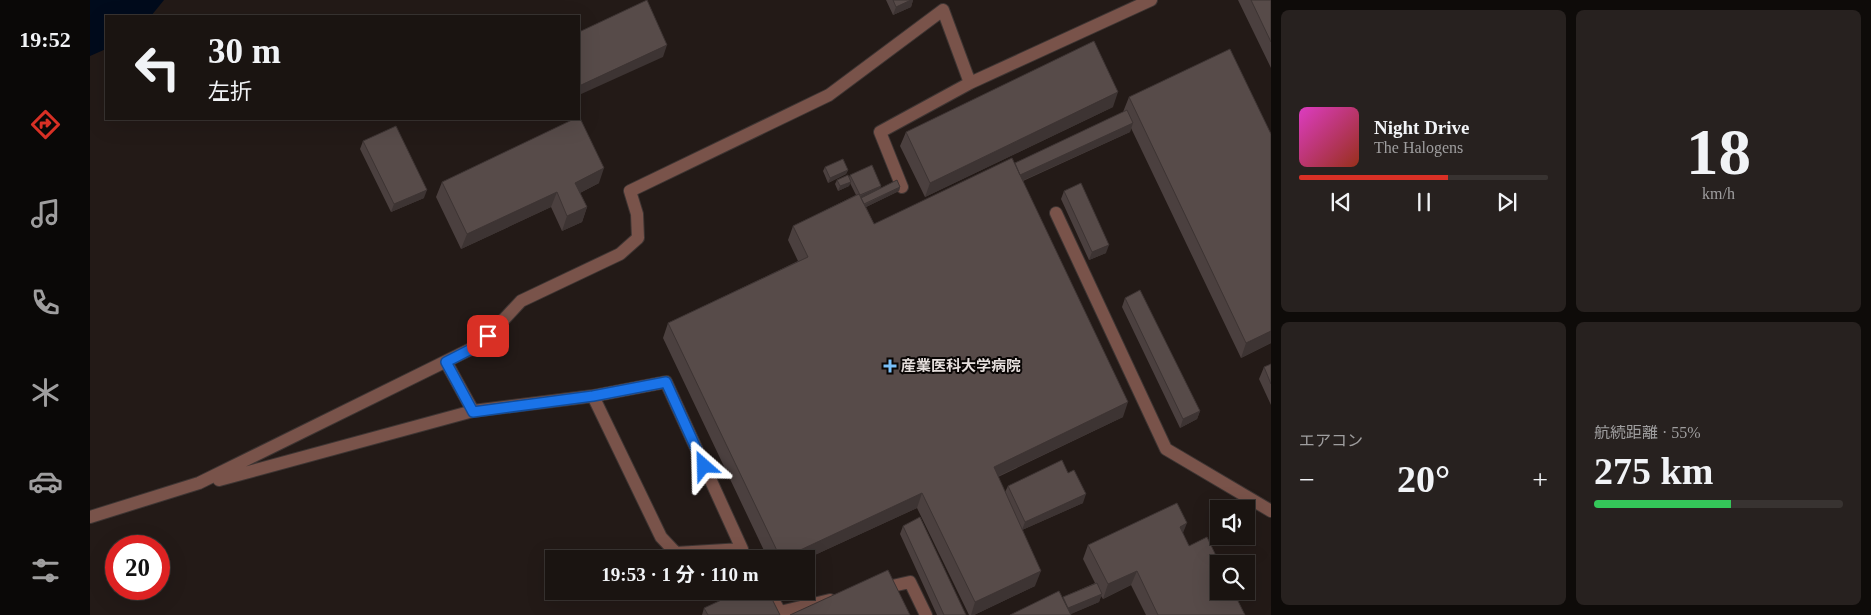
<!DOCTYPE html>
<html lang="ja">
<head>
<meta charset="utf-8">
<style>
	body { margin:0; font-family:"Times New Roman","Noto Sans JP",serif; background:#27211f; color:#f1f3f6; height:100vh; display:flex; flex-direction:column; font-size:19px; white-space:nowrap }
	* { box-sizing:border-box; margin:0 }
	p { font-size:16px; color:#9f9e9f }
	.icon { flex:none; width:28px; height:28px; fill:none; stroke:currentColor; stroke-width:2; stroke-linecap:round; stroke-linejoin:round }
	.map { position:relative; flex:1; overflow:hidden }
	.sheet { display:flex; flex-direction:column; gap:10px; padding:10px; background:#0e0b09; width:600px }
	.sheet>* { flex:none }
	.guide { position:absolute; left:15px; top:15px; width:475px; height:105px; border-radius:0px; box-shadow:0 5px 20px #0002,0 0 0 1px #383331; background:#1a1411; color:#f1f3f6; overflow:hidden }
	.tools { position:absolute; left:1120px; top:500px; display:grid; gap:10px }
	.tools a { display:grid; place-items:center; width:45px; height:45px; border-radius:0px; background:#1a1411; box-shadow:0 5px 20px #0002,0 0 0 1px #383331; font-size:25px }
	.speed { position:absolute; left:15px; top:535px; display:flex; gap:10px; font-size:25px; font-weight:700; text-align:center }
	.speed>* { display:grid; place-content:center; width:65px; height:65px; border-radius:50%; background:#1a1411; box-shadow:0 5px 20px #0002,0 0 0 1px #383331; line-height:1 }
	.speed .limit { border:8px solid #d22; background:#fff; color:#111 }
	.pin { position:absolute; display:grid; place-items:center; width:42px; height:42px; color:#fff; margin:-21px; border-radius:10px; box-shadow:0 2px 8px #0006 }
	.me { position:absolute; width:55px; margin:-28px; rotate:335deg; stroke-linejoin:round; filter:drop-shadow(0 0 4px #0008) }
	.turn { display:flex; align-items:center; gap:18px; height:105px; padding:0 20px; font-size:22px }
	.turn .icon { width:65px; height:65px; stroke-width:2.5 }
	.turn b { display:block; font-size:35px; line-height:42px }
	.big { font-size:38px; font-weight:700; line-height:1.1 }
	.sheet .card { flex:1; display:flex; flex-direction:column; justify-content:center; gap:8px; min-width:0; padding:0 18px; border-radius:8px; background:#27211f }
	.sheet .dial { align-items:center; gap:0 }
	.dial b { font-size:65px; line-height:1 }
	.song { display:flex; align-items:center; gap:15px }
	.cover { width:60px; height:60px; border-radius:8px; background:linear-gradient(135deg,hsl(310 70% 55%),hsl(10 70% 35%)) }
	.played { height:5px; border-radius:2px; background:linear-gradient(90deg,#d93025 60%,#383331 60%) }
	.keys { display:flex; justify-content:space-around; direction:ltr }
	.heat { display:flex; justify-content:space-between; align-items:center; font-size:28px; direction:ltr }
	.charge { height:8px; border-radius:4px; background:linear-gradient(90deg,#34c759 55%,#383331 0) }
	.sheet .tiles { flex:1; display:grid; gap:10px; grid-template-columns:repeat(2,1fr) }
	.trip { position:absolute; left:455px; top:550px; width:270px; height:50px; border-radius:0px; background:#1a1411; box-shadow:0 5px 20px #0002,0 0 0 1px #383331; font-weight:700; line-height:50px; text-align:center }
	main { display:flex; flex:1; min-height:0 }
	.tab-bar { display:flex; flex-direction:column; width:90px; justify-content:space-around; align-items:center; background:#0a0807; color:#9f9e9f }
	.tab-bar .icon { width:35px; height:35px }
	.tab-bar .active { color:#d93025 }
	.tab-bar b { font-size:22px; color:#f1f3f6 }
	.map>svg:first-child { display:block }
</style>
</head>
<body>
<main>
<nav class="tab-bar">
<b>19:52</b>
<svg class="icon active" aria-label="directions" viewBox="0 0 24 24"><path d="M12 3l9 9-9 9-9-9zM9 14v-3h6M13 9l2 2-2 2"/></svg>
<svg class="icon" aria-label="music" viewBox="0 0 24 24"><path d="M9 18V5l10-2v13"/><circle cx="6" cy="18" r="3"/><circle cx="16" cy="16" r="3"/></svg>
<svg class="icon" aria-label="phone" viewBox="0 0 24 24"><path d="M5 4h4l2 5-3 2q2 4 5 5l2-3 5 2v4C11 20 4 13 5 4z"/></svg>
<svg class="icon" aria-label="climate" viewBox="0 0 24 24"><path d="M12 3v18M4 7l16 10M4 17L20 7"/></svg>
<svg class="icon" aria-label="car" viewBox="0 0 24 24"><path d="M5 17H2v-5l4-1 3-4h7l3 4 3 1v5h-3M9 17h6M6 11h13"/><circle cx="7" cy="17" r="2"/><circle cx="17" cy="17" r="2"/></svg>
<svg class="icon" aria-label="filters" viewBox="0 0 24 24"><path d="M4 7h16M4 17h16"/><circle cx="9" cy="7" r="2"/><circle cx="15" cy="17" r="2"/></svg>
</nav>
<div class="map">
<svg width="1181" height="615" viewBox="0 0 1181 615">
	<rect width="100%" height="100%" fill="#231a17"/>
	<!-- water -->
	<path fill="#000b1c" d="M0,0H74L61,16H16V49L0,56Z"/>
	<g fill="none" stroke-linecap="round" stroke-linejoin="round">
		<defs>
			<path id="minor" d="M812,187L790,132L880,83L1061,0
				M966,213L1076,449L1181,511
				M356,362L383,411
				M129,480L383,411L503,396L576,382L652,549L586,553L571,537L503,396
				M0,517L109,483L391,344L431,301L530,254L548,238L547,214L540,191L739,95L853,10L880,83
				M789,589L820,582L836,615
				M678,591L690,612L740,600"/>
		</defs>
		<!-- minor casing -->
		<use href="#minor" stroke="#3e3533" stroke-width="14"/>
		<!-- minor -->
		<use href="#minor" stroke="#79534a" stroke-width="12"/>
	</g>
	<!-- wall -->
	<path fill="#4b403f" d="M796,0H823L821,7L803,15Z
		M1148,0H1181V68Z
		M1039,97L1181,343L1151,358L1041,128L1040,132L933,181L1033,417L908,477L915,492L918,486L993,503L932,530L945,586L884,615H879L827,508L716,559H678L573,338L578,323L708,261L698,240L703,226L766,195L760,183L759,186L748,191L745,184L747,180L759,177L760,175L791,186L790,188L810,187L809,191L776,207L784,224L925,163L1033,112Z
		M1023,107L835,197L810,146L816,132Z
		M273,141L334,198L301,212L270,149Z
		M735,167L758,170L756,174L738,183L733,171Z
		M352,182L509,183L490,193L497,207L492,222L472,231L461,207L371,249L346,197Z
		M974,191L1016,253L999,260L971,199Z
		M1035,298L1110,411L1107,419L1090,428L1032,307Z
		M1181,364V405L1169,379L1174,367Z
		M813,526L876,615H847L810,534Z
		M1093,534L1099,546L1155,615H1056L1041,585L1013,599L1011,596L1009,602L980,614L973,597L1005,583L993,559L998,545Z
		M614,608L690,615H612Z"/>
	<!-- shaded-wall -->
	<path fill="#3d3433" d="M821,0H823L821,7L803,15L806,7Z
		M577,45L573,57L489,95V86Z
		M1028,92L1023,107L835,197L840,183Z
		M1043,123L1040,132L925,184L928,176Z
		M514,168L509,183L480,198L485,183Z
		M758,170L756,174L738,183L740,178Z
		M761,182L759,186L748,191L750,186Z
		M791,186L790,190L768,200L770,196Z
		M810,187L809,191L772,209L774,205Z
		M337,190L334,198L301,212L304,204Z
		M467,192L461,207L371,249L377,234Z
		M497,207L492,222L472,231L477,216Z
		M1019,245L1016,253L999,260L1002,252Z
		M1181,331V343L1151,358L1156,343Z
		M1038,402L1033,417L898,481L904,467Z
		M1110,411L1107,419L1090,428L1093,419Z
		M832,493L827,508L716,559H691Z
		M996,494L993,503L932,530L935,522Z
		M1097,523L1091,538L1090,527Z
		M951,571L945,586L884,615H881L885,602Z
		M1047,571L1041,585L1013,599L1018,584Z
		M1012,594L1009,602L979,615L975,609Z"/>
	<!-- building -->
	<path fill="#574b49" stroke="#3d3433" d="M557,0L577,45L489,86V32Z
		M803,0H821L806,7Z
		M1161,0H1181V42Z
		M1004,41L1028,92L840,183L816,132Z
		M1140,49L1181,134V331L1156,343L1039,97Z
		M1037,110L1043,123L930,175L925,163Z
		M489,116L514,168L485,183L497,207L477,216L467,192L377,234L352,182L484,119H489Z
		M306,126L337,190L304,204L273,141Z
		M922,158L1038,402L904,467L951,571L885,602L832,493L691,559L578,323L718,257L703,226L769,194L784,224Z
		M753,159L758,170L740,178L735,167Z
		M782,165L791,186L770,195L760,175Z
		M758,175L761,182L750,186L747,180Z
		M807,180L810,187L774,204L771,198Z
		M991,183L1019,245L1002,252L974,191Z
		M1050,290L1110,411L1093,419L1035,298Z
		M1181,364V384L1174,367Z
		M972,460L978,473L984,470L996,494L935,522L918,486Z
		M1087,503L1097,523L1090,527L1099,546L1117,537L1130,564H1129V591H1143L1155,615H1068L1047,571L1018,584L998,545Z
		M830,517L876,615H854L813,526Z
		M798,570L820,615H700Z
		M1007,583L1012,594L978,608L973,597Z
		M651,591H678L690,615H618L614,608Z
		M969,591L981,615H920Z"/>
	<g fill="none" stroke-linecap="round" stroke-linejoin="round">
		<defs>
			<path id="route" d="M398,336L391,344L356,362L383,412L503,396L576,382L614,466"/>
		</defs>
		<!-- route casing -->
		<use href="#route" stroke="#114b97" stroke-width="12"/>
		<!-- route -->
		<use href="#route" stroke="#1a73e8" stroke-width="9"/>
	</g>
	<!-- markers -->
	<path fill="#79bff8" stroke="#0a0605" stroke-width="2" d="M797.5 358.5h5v5h5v5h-5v5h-5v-5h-5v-5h5z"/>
	<g text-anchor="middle" stroke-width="4" stroke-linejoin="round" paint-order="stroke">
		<!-- poi labels -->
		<g font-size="15" font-weight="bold" fill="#e5dedc" stroke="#0a0605" text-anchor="start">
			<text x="811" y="371">産業医科大学病院</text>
		</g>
	</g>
</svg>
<div class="tools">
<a><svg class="icon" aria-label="sound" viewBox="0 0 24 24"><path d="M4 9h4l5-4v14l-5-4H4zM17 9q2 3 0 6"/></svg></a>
<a><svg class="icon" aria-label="search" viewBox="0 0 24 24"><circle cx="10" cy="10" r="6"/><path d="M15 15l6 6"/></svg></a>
</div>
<div class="speed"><div class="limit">20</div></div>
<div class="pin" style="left:398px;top:336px;background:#d93025"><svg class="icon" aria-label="arrive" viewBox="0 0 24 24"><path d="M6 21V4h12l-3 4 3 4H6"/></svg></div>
<svg class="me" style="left:614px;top:466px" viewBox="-20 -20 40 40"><path d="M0-17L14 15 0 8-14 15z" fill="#1a73e8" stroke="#fff" stroke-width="4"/></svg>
<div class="trip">19:53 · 1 分 · 110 m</div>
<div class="guide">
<div class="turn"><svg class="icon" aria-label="left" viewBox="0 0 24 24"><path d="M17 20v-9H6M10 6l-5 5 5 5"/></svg><div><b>30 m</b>左折</div></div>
</div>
</div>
<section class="sheet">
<div class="tiles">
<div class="card">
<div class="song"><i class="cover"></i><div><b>Night Drive</b><p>The Halogens</p></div></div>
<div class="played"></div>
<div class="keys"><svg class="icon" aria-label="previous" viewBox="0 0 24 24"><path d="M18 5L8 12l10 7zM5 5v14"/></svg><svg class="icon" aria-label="pause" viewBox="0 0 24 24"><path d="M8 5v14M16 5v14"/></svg><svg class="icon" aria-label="next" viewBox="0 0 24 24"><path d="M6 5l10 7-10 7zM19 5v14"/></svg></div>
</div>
<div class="card dial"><b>18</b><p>km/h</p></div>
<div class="card"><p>エアコン</p>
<div class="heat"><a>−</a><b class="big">20°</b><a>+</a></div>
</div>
<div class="card"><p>航続距離 · 55%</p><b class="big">275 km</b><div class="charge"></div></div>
</div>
</section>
</main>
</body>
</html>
